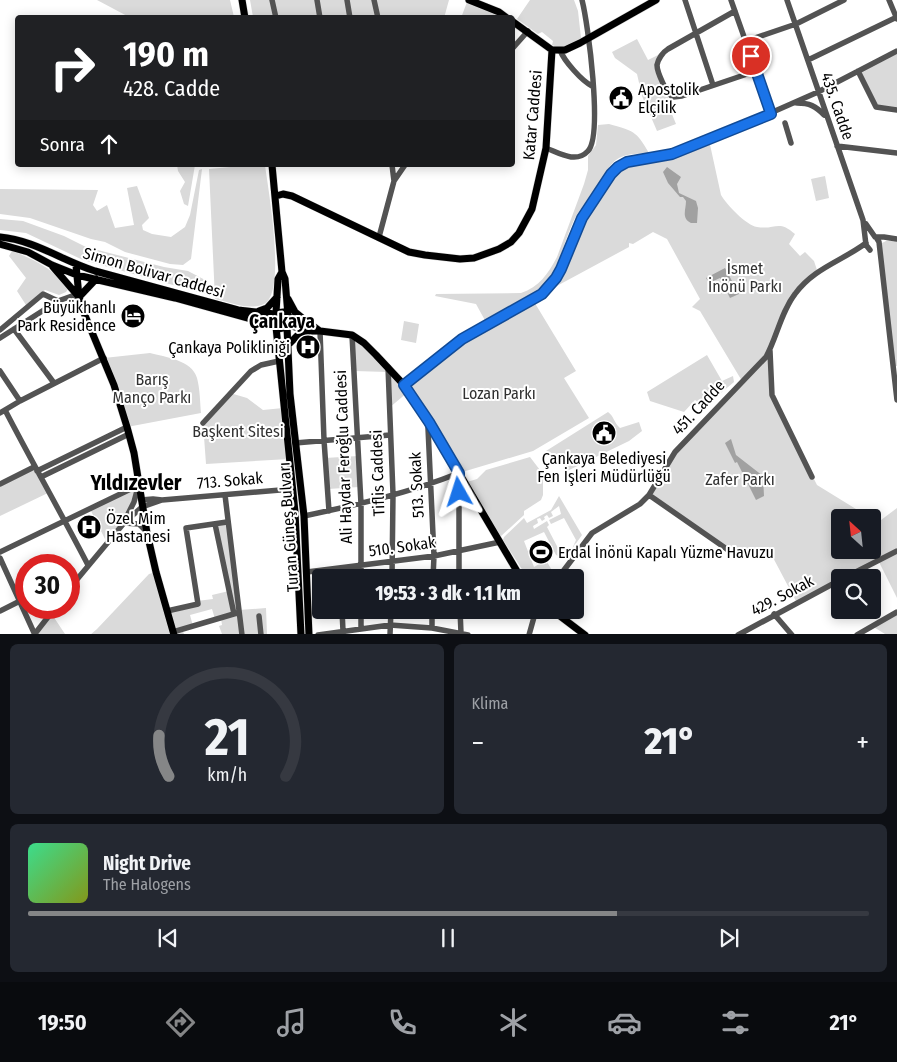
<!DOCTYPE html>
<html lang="tr">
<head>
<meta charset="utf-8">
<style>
	body { margin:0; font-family:"Fira Sans Condensed",sans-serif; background:#242831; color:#f1f3f6; height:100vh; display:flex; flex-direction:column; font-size:19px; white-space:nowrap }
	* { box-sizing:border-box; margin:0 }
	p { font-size:16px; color:#9ea1a6 }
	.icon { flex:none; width:28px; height:28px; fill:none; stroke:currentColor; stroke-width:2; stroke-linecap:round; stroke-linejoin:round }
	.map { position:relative; height:634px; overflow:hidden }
	.sheet { display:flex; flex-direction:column; gap:10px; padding:10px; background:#0d0f14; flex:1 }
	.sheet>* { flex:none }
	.banner { position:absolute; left:15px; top:15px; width:500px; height:152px; border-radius:5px; box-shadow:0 2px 12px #0003; background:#202124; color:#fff; overflow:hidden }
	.needle { width:32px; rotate:333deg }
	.fabs { position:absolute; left:831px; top:509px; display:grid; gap:10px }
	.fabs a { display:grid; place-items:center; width:50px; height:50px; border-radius:5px; background:#171b24; box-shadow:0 2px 12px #0003; font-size:25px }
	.speed { position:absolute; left:15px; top:554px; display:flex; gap:10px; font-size:25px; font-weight:700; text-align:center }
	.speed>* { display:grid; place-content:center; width:65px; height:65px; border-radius:50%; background:#171b24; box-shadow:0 2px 12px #0003; line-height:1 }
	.speed .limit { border:8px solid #d22; background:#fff; color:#111 }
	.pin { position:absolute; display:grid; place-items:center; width:42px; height:42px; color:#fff; margin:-21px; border:2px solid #fff; border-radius:50%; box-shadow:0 1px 5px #0007 }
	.me { position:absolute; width:55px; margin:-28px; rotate:354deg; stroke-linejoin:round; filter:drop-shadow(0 0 4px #0008) }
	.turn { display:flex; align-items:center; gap:18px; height:105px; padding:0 25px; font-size:22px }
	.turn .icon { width:65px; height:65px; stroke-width:2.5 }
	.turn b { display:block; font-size:35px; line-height:42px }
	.then { display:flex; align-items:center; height:48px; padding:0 25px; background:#0003; gap:10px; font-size:19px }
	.big { font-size:38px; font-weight:800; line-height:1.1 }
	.sheet .card { flex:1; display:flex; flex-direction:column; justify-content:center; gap:8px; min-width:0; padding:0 18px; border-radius:8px; background:#242831 }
	.sheet .dial { align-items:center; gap:0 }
	.dial svg { height:130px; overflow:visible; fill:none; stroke:#363941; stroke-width:7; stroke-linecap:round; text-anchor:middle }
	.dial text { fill:#f1f3f6; stroke:none }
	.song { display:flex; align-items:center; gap:15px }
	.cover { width:60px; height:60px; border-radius:8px; background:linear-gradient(135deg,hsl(150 70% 55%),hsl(70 70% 35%)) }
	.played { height:5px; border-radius:2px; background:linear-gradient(90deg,#858687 70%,#363941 70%) }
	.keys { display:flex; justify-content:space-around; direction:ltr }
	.heat { display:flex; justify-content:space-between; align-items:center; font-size:28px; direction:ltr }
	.sheet .tiles { flex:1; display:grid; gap:10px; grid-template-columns:1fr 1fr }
	.card:last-child { grid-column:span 2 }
	.trip { position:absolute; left:312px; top:569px; width:272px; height:50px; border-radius:5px; background:#171b24; box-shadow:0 2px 12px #0003; font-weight:800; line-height:50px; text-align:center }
	.menu { display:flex; height:80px; justify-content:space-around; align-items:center; background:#090b0e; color:#9ea1a6 }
	.menu .icon { width:35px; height:35px }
	.menu .current { color:#858687 }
	.menu b { font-size:22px; color:#f1f3f6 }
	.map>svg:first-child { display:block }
</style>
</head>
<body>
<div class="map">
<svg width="897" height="635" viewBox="0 0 897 635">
	<rect width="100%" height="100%" fill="#fff"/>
	<!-- green -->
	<path fill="#dadada" d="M97,0H230L234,17H129Z
		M250,0H449L444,18L253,17Z
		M530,0H574L578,11L581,38C573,43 562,50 552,45L553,41L542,32L538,34L517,19Z
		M467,2L496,13L501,18H461Z
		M637,39L648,60L658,55L661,57L657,64L669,95L667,102L676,124L657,131L642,96L637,74L615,58L612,52Z
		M897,51V110L876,107L858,71Z
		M609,124C633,131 636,130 649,153C639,154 628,153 619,158C608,164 605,176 599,186C591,198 580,207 574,220C563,243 558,275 538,292C533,296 526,299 521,302V305L533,300L576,371L564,378L589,418L533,451L459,473L408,392L389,408L388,372L354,371L352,335L404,385L462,339L487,324L476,304L435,296L436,294L521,293C539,287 548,274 557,257L584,184L588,170V156L596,145L598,125Z
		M709,140L721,195C727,205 746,225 757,227C776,230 778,219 795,234L789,244L800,256L805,252L814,261L817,270L794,295L772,347V395L817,485L869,517L840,518V550H872L873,520L877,523L897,508V598L878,560L844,577L840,578L797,603L769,550L737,555L649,495L668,462L742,381L700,311L692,307L700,299L667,239L653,232L633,244L629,243V247L542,294L556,278L578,225L622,164L663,156Z
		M177,165H195L188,206L184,204L180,191L185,182L178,171Z
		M252,165H265C268,188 287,293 264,304C249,311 229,302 215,299L209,169Z
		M202,169L191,259L183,265L170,264L125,252L105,242L91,239L30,218L0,214V189L98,190L93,205L97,211L107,205L115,228L134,225L127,188L137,186L149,218L142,225L143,230L152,234L171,237L185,227L190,215L199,170Z
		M825,176L829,198L816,201L811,179Z
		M0,219L23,221L64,236L86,247L164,267L188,271L207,281L209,295L83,260L26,233L0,230Z
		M897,239V366H894L880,244L886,241Z
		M12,251C32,258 56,270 68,289L66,292L59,295L45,290L26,305L17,291L26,278L9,256Z
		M404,321L419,324L416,343L401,340Z
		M150,353C165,357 192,360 197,378C200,389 200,402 201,413L127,427L104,358Z
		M707,355L722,381L733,376L734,382L704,407L695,400L684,412L650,401L647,392Z
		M230,393L247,398L263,410L283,408L289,459L206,464L203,423Z
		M608,412C614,416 614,423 620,428L639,422L642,431L629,441L567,471L560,457L546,451Z
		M358,456L359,487L328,489L325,458Z
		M530,457L543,474V495L541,500L524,511V515L500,537L467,482L477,479L486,470Z
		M34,467L50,492L0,516V484Z
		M139,485L124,523L107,543L90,509Z
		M559,496L582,535L572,549L576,540L564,518L551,524L549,520L561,514L559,506L551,512L553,516L549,518L547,515L544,517L545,519L542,521L540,518L537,519L538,523L533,526L534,529L547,521L549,525L547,527L559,550L562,549L564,553L558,556L556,555L544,532L524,541L534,567L546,560L554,574L551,577H527L503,540L504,537L524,518L527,523L551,510Z
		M227,522L239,610L266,608L267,634H222L219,626L222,625L221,618L215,619L212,609L190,615L193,626L182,629L184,634L90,635L97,629L149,574L156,572L167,610L198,604L197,601L213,599L212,595L229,591L215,524Z
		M897,612V634H885L872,626Z
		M51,613L65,634L35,635Z"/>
	<!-- water -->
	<path fill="#a1a1a1" d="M667,167L681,177L677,184L679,193L696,201L698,208L697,223H691C681,218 686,210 686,201L683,197H680L668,183L663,172Z
		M725,268L739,294L730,298L720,278L709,283L706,278Z
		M731,439L736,455L763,476L764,496L756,500L737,462L735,463L725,443Z"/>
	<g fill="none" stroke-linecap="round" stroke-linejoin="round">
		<defs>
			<path id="major" d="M242,0L245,18
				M469,0L499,12L507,18
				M512,21L552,50
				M552,50H565L580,43L656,0
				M272,165L282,272L285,279L288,315
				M276,196L283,194L292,196L409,252L425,255L460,259L474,258L499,249L511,242L519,233L532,209L546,148L552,50
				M0,237C34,240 63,261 95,271L238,310L275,314
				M0,244L28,252L52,265L77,275L175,298L273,325
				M76,265L79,297L84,313L114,385L127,427L134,453L147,533L156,572L174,635
				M53,267L79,297
				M79,297L96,279
				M288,299L295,312L306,321
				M259,311L267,308L277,297
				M276,313L278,279L282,272
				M289,317L313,326L320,331L352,335L364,343L376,355L404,385L429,422L521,578
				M288,325L311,331H320
				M276,327L295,512L301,635
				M287,327L278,329L273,325V317L276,313L284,312L288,315L290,320L287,327L290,394L304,516L309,635
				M288,345L297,336L310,331
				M552,610L585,635"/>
		</defs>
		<!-- major casing -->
		<use href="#major" stroke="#dbdbdb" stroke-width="8"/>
		<!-- minor -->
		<path stroke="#535353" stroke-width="5.5" d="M272,0L276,18
			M317,0L320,18
			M347,0L350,18
			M374,0L378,18
			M685,0L713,85
			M731,0L771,113
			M787,0L863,220L866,245L870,250
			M889,0L897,19
			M735,11L668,49C663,52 658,59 657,65C657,72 667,95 673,97L682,96L756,71
			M746,41L796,24L844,0
			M512,49L528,31
			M560,50C564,61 582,81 592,86
			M808,60L897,17
			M858,71L876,107L897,110
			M797,103C809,103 816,106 824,115
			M785,123L791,143
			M837,146L897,153
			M546,148C559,153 576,164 588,151C603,135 588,23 582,0
			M392,165L394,181
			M866,224L875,237H884L897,239
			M379,237L394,181L405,165
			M876,237L879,242L897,400
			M14,329L54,383
			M0,330L43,294L58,301
			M320,331L324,440L329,511
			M352,335L361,504V578
			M0,338L58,301L72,296L79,297
			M770,351L772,395L812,477
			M388,367L393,494L392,578
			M0,371L20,401
			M404,385L462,339L542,294L550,285L561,269L582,218L611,174L618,167L627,161L672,154L709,140L818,92L897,51
			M5,410C32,462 61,513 88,565
			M0,413L20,401L104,358
			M429,422L428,428L434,556L433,578
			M203,423L251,371L261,365L279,361
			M295,443L390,435
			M37,471L127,427
			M41,477L129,434
			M0,484L34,467
			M225,495L242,635
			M649,495L731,552L737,555L751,553
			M141,500L153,499L162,500L292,489
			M304,516C356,505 409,493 459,473V578
			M125,520L134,502L138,487
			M124,523L139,524L146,531
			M215,524L234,614
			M0,552L139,485
			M0,558L35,635
			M342,568V578
			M307,572L434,556L500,542
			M558,578L592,533L640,504L649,495L675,452L766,357C777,337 781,312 795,294C814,268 842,261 866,243
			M844,578L897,551
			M69,589L124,523L142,507L162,500
			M342,610L343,631
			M460,610L461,633
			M0,611L20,601
			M167,611L198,604L186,528L227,522
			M774,614L792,635
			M259,616L261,635
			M361,628V610
			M432,628V610
			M173,632L237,613
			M34,635L55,608
			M318,635L390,625L432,628L468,635
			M390,635L391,610
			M529,635L536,610
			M738,635L840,580
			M857,635L897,612"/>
		<!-- major -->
		<use href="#major" stroke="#000" stroke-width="7"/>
	</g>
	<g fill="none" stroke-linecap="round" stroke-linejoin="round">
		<defs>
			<path id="route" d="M459,492V473L429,422L404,385L462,339L542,294L556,278L561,269L582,218L611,174L618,167L627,162L672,154L771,114L751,56"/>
		</defs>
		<!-- route casing -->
		<use href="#route" stroke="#114b97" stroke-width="12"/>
		<!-- route -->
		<use href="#route" stroke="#1a73e8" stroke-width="9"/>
	</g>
	<!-- icons -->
	<defs>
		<symbol id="civic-disc" viewBox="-11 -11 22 22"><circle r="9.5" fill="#000" stroke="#fff"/><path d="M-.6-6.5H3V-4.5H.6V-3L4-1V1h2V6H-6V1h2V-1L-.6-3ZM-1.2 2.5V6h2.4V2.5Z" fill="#fff"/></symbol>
		<symbol id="hotel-disc" viewBox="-11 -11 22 22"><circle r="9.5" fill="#000" stroke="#fff"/><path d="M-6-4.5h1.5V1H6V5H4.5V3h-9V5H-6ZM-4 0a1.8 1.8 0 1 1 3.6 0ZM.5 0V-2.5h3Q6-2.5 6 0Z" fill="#fff"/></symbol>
		<symbol id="hospital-disc" viewBox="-11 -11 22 22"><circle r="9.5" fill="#000" stroke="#fff"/><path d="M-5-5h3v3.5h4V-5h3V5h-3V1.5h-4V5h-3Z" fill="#fff"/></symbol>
		<symbol id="stadium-disc" viewBox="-11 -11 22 22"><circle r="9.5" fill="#000" stroke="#fff"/><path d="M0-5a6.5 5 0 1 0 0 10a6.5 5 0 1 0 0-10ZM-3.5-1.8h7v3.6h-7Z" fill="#fff"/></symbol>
	</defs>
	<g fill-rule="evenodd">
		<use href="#civic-disc" x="607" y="84" width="28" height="28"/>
		<use href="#hotel-disc" x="119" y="302" width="28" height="28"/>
		<use href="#hospital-disc" x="294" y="333" width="28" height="28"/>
		<use href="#civic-disc" x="590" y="419" width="28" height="28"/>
		<use href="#hospital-disc" x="75" y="513" width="28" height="28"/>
		<use href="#stadium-disc" x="527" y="538" width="28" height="28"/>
	</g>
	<g text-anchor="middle" stroke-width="4" stroke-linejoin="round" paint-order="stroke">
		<!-- poi labels -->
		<g font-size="16" fill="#000" stroke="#fff" text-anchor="start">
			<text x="638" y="95">Apostolik<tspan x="638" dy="18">Elçilik</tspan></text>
			<text x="116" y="313" text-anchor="end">Büyükhanlı<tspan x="116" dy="18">Park Residence</tspan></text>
			<text x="290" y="353" text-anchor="end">Çankaya Polikliniği</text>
			<text x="604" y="464" text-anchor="middle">Çankaya Belediyesi<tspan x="604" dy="18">Fen İşleri Müdürlüğü</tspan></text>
			<text x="106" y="524">Özel Mim<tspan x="106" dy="18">Hastanesi</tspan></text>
			<text x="558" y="558">Erdal İnönü Kapalı Yüzme Havuzu</text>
		</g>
		<!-- street labels -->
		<g font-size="16" fill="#000" stroke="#fff">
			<text transform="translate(838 106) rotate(71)" y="6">435. Cadde</text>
			<text transform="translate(532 115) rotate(-85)" y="6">Katar Caddesi</text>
			<text transform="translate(154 272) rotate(16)" y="6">Simon Bolivar Caddesi</text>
			<text transform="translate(698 407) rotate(-47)" y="6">451. Cadde</text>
			<text transform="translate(343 457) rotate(-92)" y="6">Ali Haydar Feroğlu Caddesi</text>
			<text transform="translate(377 473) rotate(-92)" y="6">Tiflis Caddesi</text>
			<text transform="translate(230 480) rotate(-5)" y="6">713. Sokak</text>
			<text transform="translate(416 485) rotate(-93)" y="6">513. Sokak</text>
			<text transform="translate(288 527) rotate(-94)" y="6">Turan Güneş Bulvarı</text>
			<text transform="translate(402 546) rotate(-8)" y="6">510. Sokak</text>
			<text transform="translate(782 595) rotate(-28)" y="6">429. Sokak</text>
		</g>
		<!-- park labels -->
		<g font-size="16" fill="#313131" stroke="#fff">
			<text x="745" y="274">İsmet<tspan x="745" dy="18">İnönü Parkı</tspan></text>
			<text x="152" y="385">Barış<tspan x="152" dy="18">Manço Parkı</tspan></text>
			<text x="499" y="399">Lozan Parkı</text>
			<text x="238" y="437">Başkent Sitesi</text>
			<text x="740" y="485">Zafer Parkı</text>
		</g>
		<!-- quarter labels -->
		<g font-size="19" font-weight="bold" fill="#000" stroke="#fff">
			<text x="282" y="328">Çankaya</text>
		</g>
		<!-- district labels -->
		<g font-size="21" font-weight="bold" fill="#000" stroke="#fff">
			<text x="136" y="490">Yıldızevler</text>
		</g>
	</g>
</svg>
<div class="fabs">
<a><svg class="needle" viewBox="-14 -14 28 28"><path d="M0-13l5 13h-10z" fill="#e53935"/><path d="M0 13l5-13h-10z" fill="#9ea1a6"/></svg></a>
<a><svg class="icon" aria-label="search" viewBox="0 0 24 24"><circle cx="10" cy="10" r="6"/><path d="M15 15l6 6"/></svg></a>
</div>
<div class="speed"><div class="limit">30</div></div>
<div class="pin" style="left:751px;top:56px;background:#d93025"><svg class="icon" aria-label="arrive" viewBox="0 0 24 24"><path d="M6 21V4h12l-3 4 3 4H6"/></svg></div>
<svg class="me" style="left:459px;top:492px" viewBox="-20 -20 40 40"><path d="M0-17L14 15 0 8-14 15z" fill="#1a73e8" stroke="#fff" stroke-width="4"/></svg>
<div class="trip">19:53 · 3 dk · 1.1 km</div>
<div class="banner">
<div class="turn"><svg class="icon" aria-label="right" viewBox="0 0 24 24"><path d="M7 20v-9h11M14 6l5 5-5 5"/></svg><div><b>190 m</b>428. Cadde</div></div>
<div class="then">Sonra<svg class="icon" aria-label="ahead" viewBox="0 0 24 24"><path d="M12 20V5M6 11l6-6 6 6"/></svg></div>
</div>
</div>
<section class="sheet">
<div class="tiles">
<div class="card dial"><svg viewBox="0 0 100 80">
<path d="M14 69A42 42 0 1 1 86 69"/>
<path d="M14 69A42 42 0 0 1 8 44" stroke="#858687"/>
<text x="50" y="56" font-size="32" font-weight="700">21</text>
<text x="50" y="72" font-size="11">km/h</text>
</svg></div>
<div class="card"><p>Klima</p>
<div class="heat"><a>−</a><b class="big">21°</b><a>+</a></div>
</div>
<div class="card">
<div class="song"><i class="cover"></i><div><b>Night Drive</b><p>The Halogens</p></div></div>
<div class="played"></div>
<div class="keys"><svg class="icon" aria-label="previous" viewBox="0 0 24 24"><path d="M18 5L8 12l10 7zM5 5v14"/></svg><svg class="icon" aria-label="pause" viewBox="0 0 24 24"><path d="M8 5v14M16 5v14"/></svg><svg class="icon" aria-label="next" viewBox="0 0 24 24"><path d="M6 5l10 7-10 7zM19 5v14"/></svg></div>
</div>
</div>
</section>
<nav class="menu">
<b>19:50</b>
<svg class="icon current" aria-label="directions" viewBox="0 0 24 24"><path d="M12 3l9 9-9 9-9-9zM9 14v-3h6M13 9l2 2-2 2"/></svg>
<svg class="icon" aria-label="music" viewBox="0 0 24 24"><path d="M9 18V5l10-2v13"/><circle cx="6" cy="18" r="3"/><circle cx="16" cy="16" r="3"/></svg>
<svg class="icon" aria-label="phone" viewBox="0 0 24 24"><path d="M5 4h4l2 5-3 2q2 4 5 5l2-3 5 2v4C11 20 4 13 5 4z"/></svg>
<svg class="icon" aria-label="climate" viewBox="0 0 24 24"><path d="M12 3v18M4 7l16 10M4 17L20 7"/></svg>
<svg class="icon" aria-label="car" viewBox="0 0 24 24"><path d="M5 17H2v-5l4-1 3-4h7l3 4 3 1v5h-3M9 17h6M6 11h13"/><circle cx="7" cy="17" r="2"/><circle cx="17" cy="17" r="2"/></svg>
<svg class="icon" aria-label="filters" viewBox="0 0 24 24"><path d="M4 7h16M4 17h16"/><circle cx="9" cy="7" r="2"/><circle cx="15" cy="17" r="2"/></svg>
<b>21°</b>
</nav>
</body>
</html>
